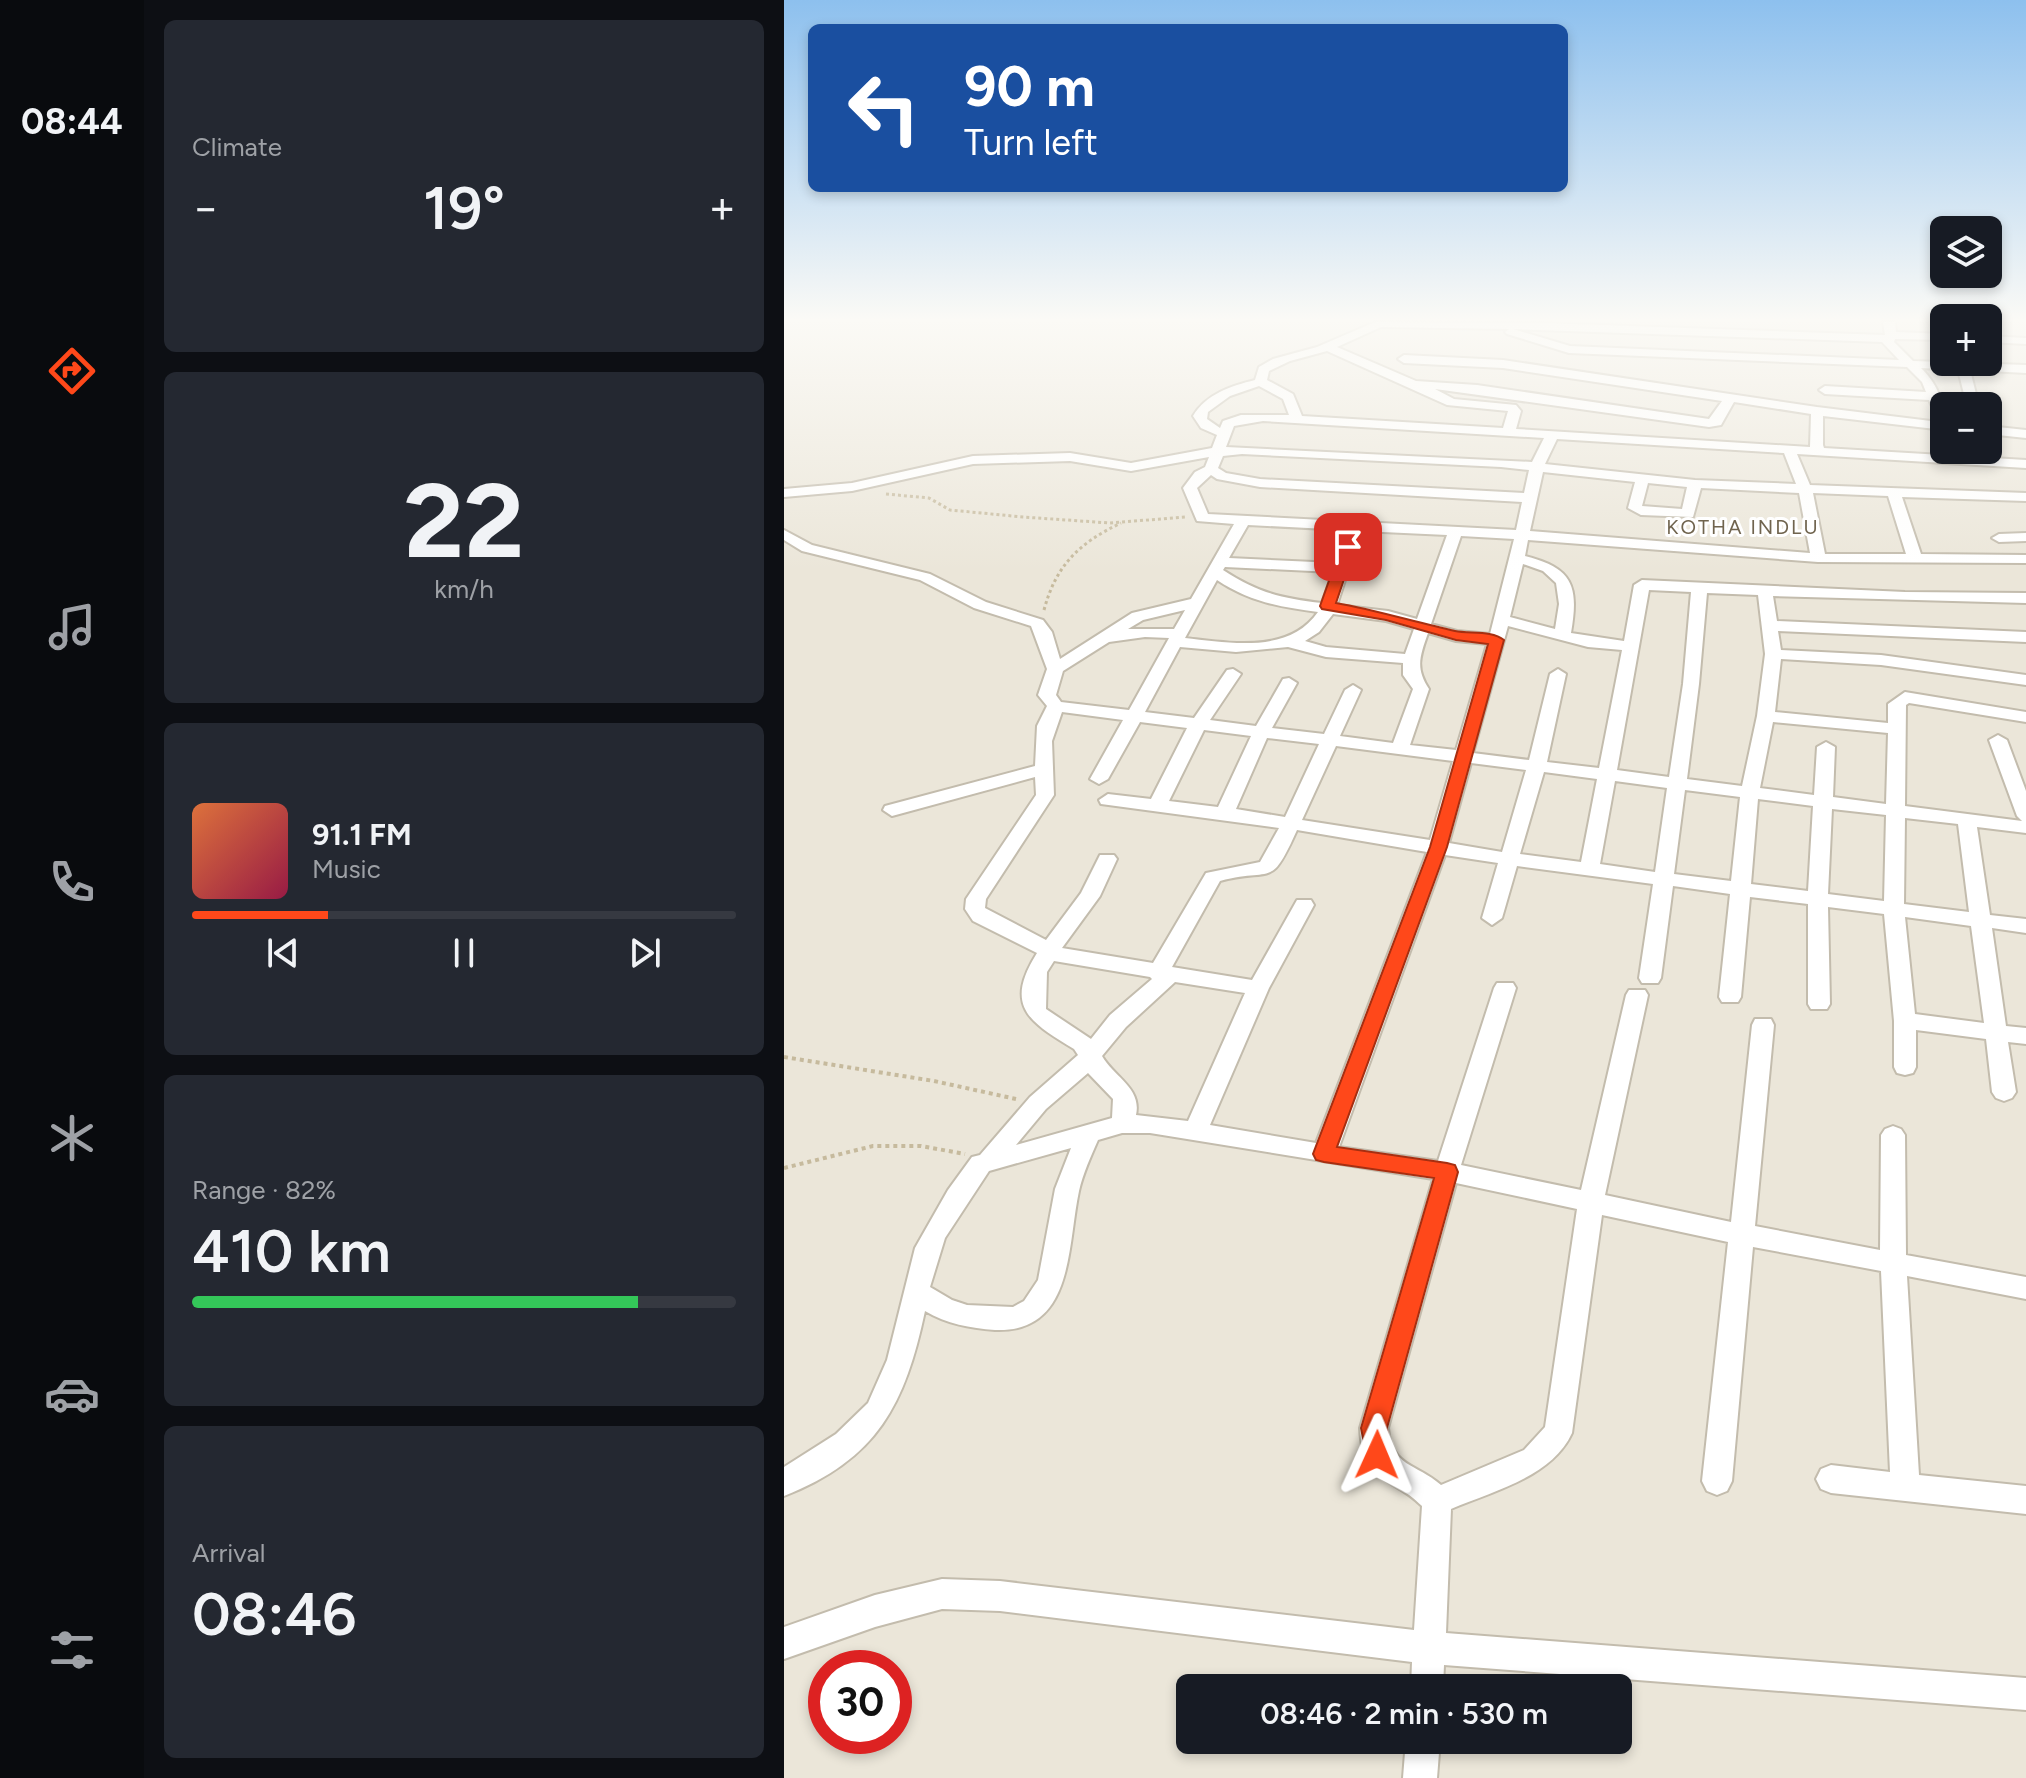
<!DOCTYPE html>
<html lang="en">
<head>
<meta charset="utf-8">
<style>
	body { margin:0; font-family:Figtree,sans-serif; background:#242831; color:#f1f3f6; height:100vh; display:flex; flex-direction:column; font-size:30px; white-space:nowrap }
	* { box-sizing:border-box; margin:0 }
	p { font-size:26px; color:#9ea1a6 }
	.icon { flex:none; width:44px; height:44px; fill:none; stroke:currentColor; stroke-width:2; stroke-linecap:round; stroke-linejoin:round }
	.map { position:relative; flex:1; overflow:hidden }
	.sheet { display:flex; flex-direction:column; gap:20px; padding:20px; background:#0d0f14; width:640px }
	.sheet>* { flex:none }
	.hud { position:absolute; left:24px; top:24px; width:760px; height:168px; border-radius:12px; box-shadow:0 4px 12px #0003; background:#1a4fa0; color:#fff; overflow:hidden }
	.fabs { position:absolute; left:1146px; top:216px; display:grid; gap:16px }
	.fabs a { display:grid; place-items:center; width:72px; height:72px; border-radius:12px; background:#171b24; box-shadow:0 4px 12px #0003; font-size:40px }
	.speed { position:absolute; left:24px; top:1650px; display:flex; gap:16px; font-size:40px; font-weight:700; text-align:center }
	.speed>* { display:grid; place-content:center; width:104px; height:104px; border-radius:50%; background:#171b24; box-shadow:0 4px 12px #0003; line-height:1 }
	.speed .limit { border:12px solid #d22; background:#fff; color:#111 }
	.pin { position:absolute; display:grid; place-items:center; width:68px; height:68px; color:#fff; margin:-34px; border-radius:16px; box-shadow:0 4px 12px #0006 }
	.me { position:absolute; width:88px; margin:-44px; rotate:1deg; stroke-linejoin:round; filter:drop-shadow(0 0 6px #0008) }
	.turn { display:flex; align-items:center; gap:28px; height:168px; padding:0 24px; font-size:36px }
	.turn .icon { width:104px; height:104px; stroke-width:2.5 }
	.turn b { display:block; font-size:56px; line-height:68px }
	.big { font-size:60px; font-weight:600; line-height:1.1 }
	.sheet .widget { flex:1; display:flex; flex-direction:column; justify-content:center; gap:12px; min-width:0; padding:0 28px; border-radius:12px; background:#242831 }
	.sheet .dial { align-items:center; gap:0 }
	.dial b { font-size:104px; line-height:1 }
	.song { display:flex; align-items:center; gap:24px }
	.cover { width:96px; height:96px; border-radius:12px; background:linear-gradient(135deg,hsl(20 70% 55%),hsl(340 70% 35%)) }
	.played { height:8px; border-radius:4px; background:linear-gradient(90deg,#ff481a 25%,#363941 25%) }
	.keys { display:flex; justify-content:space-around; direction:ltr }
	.heat { display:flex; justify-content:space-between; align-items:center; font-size:44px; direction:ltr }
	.charge { height:12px; border-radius:6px; background:linear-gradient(90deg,#34c759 82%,#363941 0) }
	.trip { position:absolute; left:392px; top:1674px; width:456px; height:80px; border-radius:12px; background:#171b24; box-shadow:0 4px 12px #0003; font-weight:600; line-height:80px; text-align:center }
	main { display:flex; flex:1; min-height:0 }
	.tab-bar { display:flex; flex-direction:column; width:144px; justify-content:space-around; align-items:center; background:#090b0e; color:#9ea1a6 }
	.tab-bar .icon { width:56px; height:56px }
	.tab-bar .on { color:#ff481a }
	.tab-bar b { font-size:36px; color:#f1f3f6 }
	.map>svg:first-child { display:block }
</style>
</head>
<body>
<main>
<nav class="tab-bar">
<b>08:44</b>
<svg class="icon on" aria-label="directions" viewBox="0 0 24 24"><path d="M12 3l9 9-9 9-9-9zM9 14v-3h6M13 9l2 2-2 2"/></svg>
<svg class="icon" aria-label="music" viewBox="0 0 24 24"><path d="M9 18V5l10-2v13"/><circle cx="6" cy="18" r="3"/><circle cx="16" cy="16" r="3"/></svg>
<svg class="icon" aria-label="phone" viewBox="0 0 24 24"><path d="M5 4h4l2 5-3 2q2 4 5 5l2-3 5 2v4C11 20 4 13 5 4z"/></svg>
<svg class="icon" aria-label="climate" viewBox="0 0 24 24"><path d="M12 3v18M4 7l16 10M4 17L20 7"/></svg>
<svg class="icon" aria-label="car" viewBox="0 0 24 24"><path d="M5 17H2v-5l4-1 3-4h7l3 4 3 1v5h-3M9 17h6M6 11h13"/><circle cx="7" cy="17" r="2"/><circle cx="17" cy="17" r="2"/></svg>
<svg class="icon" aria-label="filters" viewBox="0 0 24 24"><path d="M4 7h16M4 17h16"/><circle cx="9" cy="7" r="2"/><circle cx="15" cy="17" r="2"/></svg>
</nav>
<section class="sheet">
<div class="widget"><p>Climate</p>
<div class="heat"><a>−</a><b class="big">19°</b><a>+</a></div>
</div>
<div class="widget dial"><b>22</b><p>km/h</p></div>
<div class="widget">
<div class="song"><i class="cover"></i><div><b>91.1 FM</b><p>Music</p></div></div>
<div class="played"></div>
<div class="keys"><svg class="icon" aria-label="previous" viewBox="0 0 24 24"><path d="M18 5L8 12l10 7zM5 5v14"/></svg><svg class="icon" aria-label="pause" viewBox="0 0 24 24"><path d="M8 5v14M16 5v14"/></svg><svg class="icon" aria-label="next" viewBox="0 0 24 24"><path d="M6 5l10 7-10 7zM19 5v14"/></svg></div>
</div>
<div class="widget"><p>Range · 82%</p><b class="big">410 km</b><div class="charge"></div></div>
<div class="widget"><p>Arrival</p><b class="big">08:46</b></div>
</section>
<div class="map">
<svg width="1242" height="1778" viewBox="0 0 1242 1778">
	<rect width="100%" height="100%" fill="#f7f4eb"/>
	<!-- residential -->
	<path fill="#ebe6d9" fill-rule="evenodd" d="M0,322H1160V362H1204V322H1242V1778H0ZM1160,406H1204V450H1160ZM42,1668H110V1736H42ZM406,1688H834V1740H406Z"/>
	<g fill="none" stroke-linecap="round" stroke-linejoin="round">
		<defs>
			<path id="minor" d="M591,322L760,323L1101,335L1099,322H1111L1112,332L1160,334V340L1111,339L1110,342L1129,361L1242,365V373L1186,370L1195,406H1183L1174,370L1137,368C1156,387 1160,404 1160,430L1039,416V445L1040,448L1242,460V468L1013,454L1026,485L1242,493V501L1118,497L1137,554L1242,555V563L1034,562L744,540L741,556C789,568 795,586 787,633L840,641L850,585L858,580L1121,592L1242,593V603L989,596L993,621L1242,632V642L994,631L997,650L1097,655L1242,675V685L1097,665L997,659L991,712L1104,723V704L1121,692L1242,712V722L1125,703L1122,705L1121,806L1238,821L1233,816L1205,740L1214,735L1223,740L1242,791V833L1193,827L1206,915L1242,919V933L1208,928L1222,1026L1242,1028V1044L1224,1042L1232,1092L1228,1098L1220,1101L1212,1098L1208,1092L1202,1039L1132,1030V1067L1129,1073L1121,1075L1113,1073L1110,1067V1021L1100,914L1044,907L1046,1004L1043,1009H1027L1024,1004V904L966,897L957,997L954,1002H938L935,997L946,894L889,886L877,978L874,983H858L855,978L869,884L733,866L718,918L708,925L698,918L714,863L661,855L555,1147L654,1161L710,988L713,983H729L732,988L677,1165L797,1190L842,995L845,990H861L864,995L821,1195L947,1222L968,1025L971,1019H987L990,1025L971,1226L1096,1250L1097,1135L1101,1129L1109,1126L1117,1129L1121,1135L1122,1255L1242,1277V1299L1123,1276L1135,1475L1242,1486V1514L1047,1493L1037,1489L1032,1479L1037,1469L1047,1465L1106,1472L1097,1271L969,1247L948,1481L943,1491L933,1495L923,1491L918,1481L944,1242L818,1215L788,1433C768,1477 709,1491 667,1509L662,1633L1242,1678V1710L660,1665L659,1688H627L628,1662L216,1611L158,1609L91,1627L0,1659V1627L91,1595L158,1579L216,1581L630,1630L638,1506C606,1474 579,1486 576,1428L649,1179L366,1133H338L314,1140C307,1156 299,1173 295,1191C283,1247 290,1333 211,1330C186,1328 163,1324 141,1311C121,1404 94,1459 0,1496V1467L52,1434L84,1403L103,1360L131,1248L164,1190L188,1157L196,1155L246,1097L294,1055L290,1049C246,1022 219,1007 253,953L189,921L181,909L182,899L252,795L251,777L108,816L99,810L101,806L251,766L253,726L263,706L254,695L263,669L247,626L190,608L136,580L18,551L0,540V530L28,545L146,574L202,602L259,620L268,632L276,659L348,613L407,599L450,524L413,521L399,488L411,472L421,467L425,457L347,471L286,461L189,464L68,491L0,497V489L68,483L189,456L286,453L347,463L428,448L433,435L417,428L409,416C422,394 447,386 471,380L475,367L489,359L533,347ZM597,327L725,329L721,332L723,334L785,353L1123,367L1138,382L1142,392L1041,386L1035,390L1041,394L1145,400L1155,422L1033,407L719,360L620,355L614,359L620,363L719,368L938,401L925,419L693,385L632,381L553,347ZM729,329L1098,342L1115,360L786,346ZM543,351L663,405L724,411L719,428L518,416L509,394L483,380L485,371L506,361ZM475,386L499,399L505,415H457L439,421L436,428L423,419L424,412L446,396ZM651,389L925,427L937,425L950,402L1027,414L1026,447L732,429L737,411L732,405L670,399ZM479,421L760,438L748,462L442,447L450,426ZM773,439L1000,453L1012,484L911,480L761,464ZM458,454L717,467L745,470L740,493L476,479L442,473L434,468L439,456ZM759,472L851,482L844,508L857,515L909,517L917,488L1015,493L1026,553L746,531ZM427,475L433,479L476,487L738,502L732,530L424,514L413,488ZM864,483L903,487L898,509L858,506ZM1029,493L1104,496L1122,554H1041ZM464,525L562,530L552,563L445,558ZM577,531L663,535L633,619L604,611L553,605ZM677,536L730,539L706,634L673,631L647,624ZM739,564L759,571L772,583L775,604L771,629L726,617ZM441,567L549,572L538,603C497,598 474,593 439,570ZM433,580C466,602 496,607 534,612C505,654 446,643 401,638ZM865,590L907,592L899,684L885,777L833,770ZM923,593L974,595L981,654L973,716L958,786L903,779L915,684ZM401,610L390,629H344L359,620ZM549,614L602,621L630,629L621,654L542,647L521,641L535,632ZM724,626L804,647L838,650L815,768L763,762L782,674L774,669L766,674L745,760L689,753ZM644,633L672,641L703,644L672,750L626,745L645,689C631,668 636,656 644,633ZM361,637L385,638L345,710L277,702L272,695L279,671L325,642ZM396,647L452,652L504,647L542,657L619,663V675L629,689L609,743L556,736L577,690L569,685L561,690L540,734L488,728L513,683L505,678L499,679L472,726L426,720L457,674L449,669L443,670L410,718L361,712ZM278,712L339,720L306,779L315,784L324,779L356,722L403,728L367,799L324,794L315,800L317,804L495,828L476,862L422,873L369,963L278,948L316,896L333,859L330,855H316L297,893L262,940L201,908L202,899L270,795L268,741ZM989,722L1104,733L1102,804L1049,797L1051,747L1042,742L1033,747L1030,795L976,788ZM420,730L467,736L434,807L385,801ZM483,738L535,744L501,817L452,809ZM552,746L669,761L646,840L518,820ZM687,763L742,770L718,852L665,843ZM760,772L813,779L797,862L736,854ZM831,781L883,788L871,872L816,864ZM901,790L956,797L947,881L890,874ZM974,799L1029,806L1024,891L967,884ZM1048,809L1102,815L1100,901L1044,894ZM1121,818L1174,824L1185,912L1120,904ZM513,830L643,852L532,1143L426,1125L485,988L530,905L527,900H513L468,980L388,967L436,881C490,867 486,890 513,830ZM1121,917L1187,926L1200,1023L1131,1014ZM270,961L366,977L368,979L326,1015L307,1039L262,1009L263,972ZM391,982L461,993L404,1121L352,1115C358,1088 330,1077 318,1056L342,1027ZM304,1073L329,1099L328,1118L232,1145L262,1109ZM287,1148L271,1189L254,1280L240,1301L229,1307L183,1305L168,1300L146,1287L161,1238L205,1171ZM672,1183L793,1209L761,1427L740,1450L657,1485C632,1463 607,1467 604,1428Z
				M1204,336L1242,338V344L1204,342Z
				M1204,426L1242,430V438L1204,434Z
				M1242,533V541L1215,542L1208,538L1215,534Z
				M622,1740H656L653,1778H619Z"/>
		</defs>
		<!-- minor casing -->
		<use href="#minor" stroke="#c3bcad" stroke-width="4"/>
		<!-- path-far1 -->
		<path stroke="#c6ba9d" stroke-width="3" stroke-dasharray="3 3" stroke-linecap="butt" d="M102,494L145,498L166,510L239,517L326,523L401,517
			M260,610C272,565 295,543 337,523"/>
		<!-- path -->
		<path stroke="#c6ba9d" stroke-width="4" stroke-dasharray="4 4" stroke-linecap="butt" d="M0,1057L150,1081L232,1099
			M0,1168L89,1146H137L181,1154"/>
		<!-- minor -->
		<use href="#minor" fill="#fff" fill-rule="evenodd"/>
	</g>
	<!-- sky -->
	<linearGradient id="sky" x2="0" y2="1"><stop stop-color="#8dc0ee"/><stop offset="0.56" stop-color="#fbfaf6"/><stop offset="1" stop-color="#fbfaf6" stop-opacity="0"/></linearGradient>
	<rect width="1242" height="571" fill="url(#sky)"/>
	<!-- route -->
	<path fill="#ff481a" stroke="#a62f11" stroke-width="2" d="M564,543L571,547L552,603C592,610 630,622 671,631C686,634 708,630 720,640L663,847L553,1147L663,1163L671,1165L674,1172L603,1428L606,1455L602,1463L593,1467L584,1463L577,1428L650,1178L540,1162L532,1160L529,1154L646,847L704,644L672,640L602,620L538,609L536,606L557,547Z"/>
	<g text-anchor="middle" stroke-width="6" stroke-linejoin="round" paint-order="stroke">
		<!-- far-neighbourhood labels -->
		<g font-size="20" letter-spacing="2" fill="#70644e" stroke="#fff">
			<text x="959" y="534">KOTHA INDLU</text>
		</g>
	</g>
</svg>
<div class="fabs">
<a><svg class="icon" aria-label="layers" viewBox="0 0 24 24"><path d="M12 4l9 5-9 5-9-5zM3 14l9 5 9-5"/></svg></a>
<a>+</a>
<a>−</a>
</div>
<div class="speed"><div class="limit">30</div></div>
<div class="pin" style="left:564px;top:547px;background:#d93025"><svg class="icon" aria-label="arrive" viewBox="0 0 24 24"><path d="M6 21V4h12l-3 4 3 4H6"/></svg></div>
<svg class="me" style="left:593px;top:1455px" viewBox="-20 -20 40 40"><path d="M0-17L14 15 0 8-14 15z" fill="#ff481a" stroke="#fff" stroke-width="4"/></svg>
<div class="trip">08:46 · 2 min · 530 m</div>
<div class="hud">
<div class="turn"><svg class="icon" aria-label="left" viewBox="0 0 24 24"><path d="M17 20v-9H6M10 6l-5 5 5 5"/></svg><div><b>90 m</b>Turn left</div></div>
</div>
</div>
</main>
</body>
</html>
